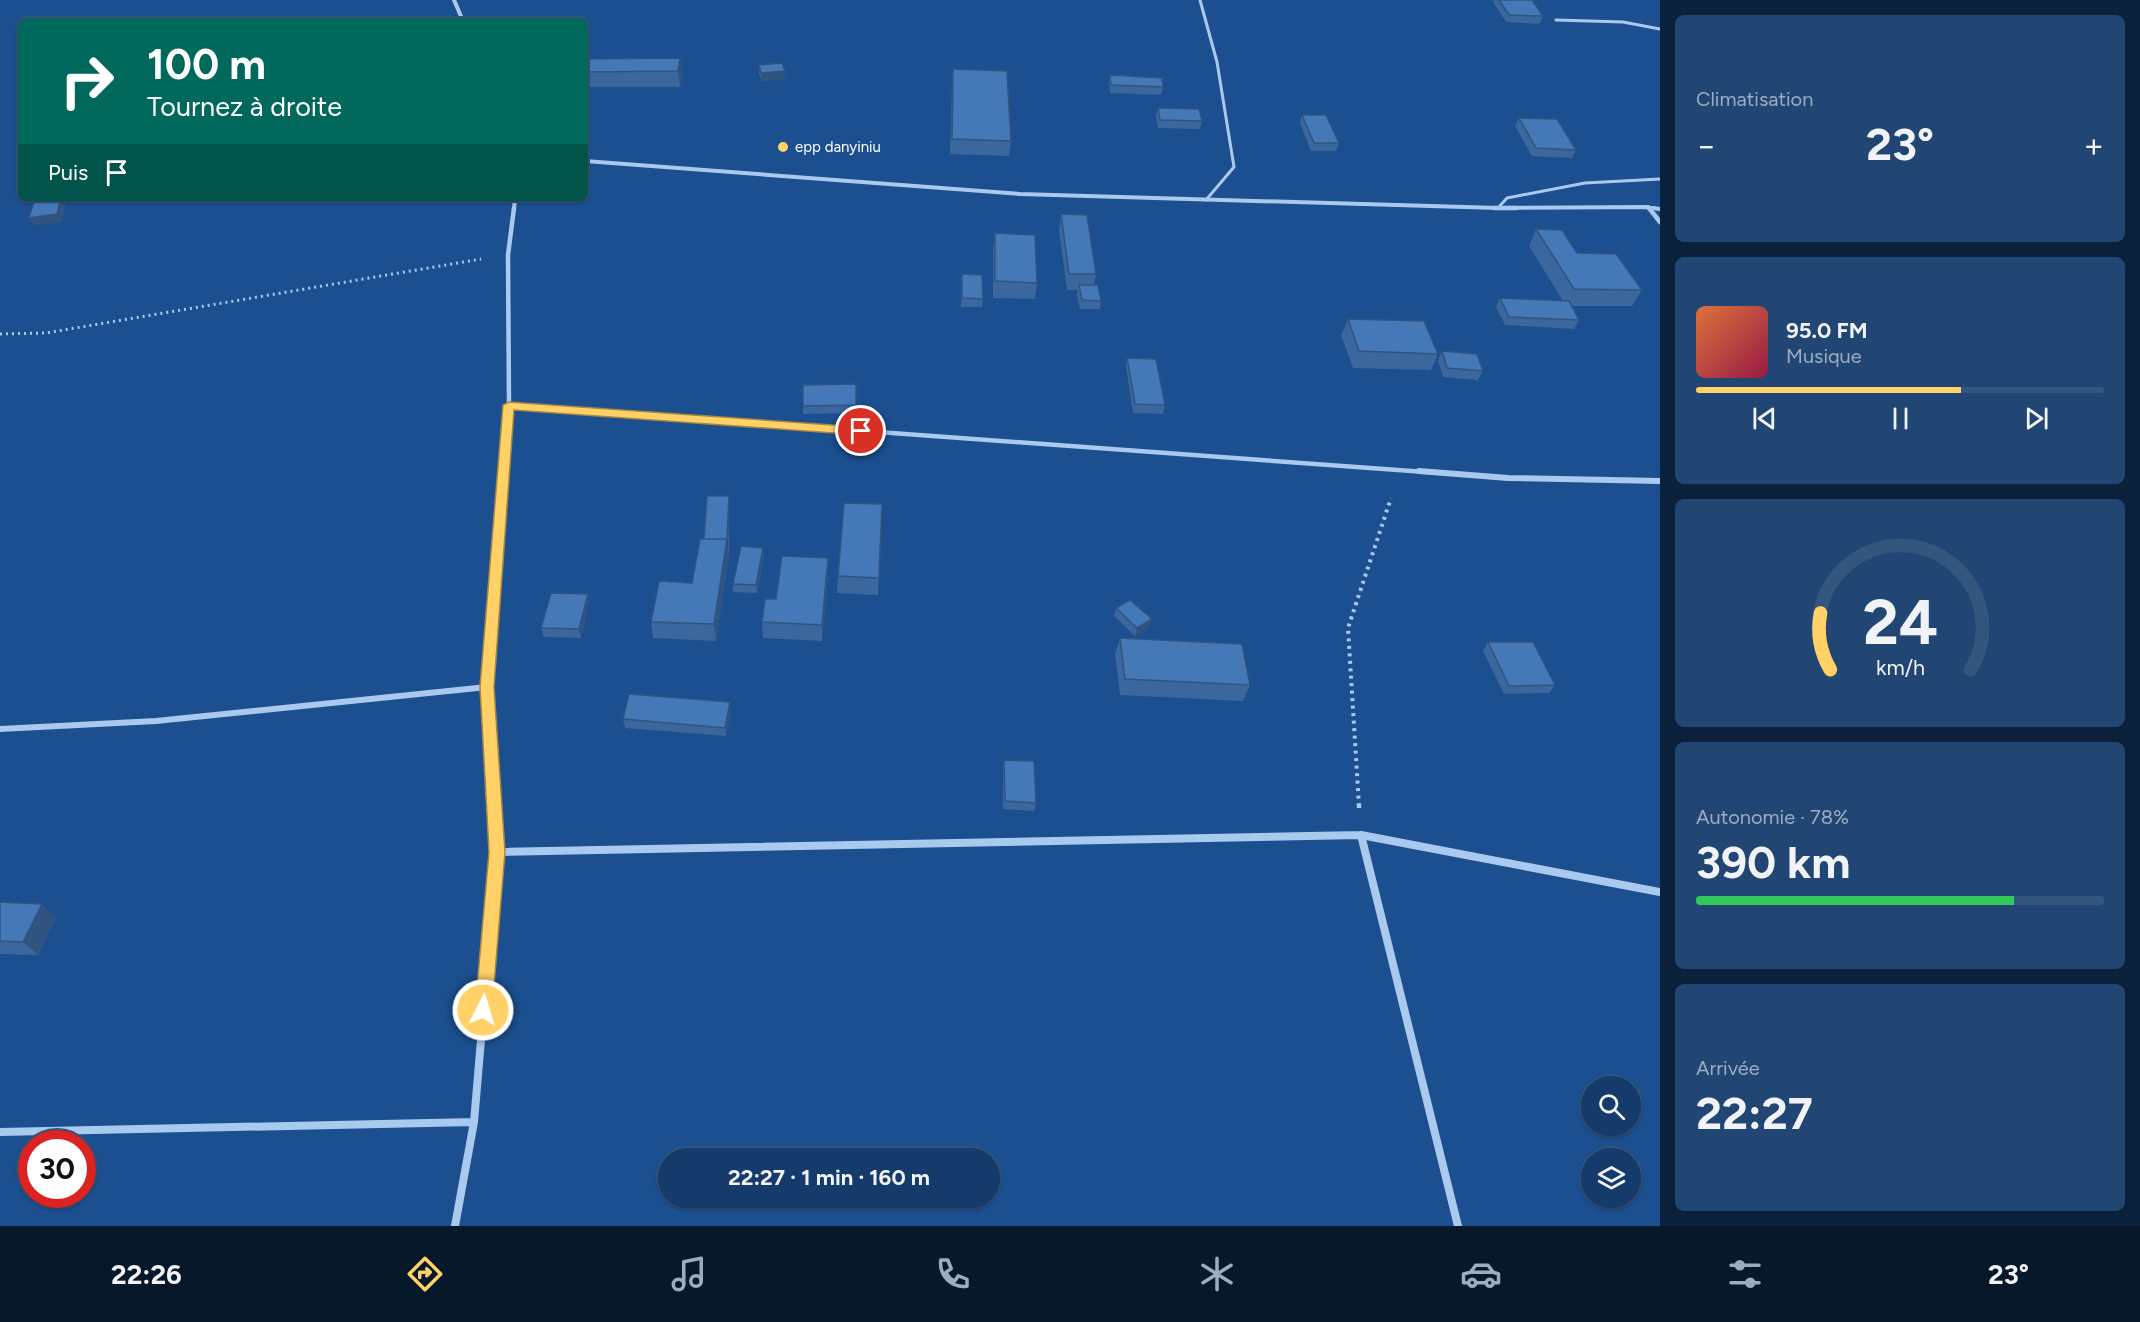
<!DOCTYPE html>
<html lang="fr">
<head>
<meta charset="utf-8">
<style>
	body { margin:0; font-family:Figtree,sans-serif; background:#214673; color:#f1f3f6; height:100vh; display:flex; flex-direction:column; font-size:22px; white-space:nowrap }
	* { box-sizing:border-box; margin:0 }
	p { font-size:20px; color:#9dadc1 }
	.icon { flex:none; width:33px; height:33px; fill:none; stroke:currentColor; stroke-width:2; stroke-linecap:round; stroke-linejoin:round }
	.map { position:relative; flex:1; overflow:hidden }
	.sheet { display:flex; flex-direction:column; gap:15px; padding:15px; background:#0b203b; width:480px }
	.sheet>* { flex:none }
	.guide { position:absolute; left:18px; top:18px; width:570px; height:183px; border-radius:9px; box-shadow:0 2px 4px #0004,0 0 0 2px #33557e; background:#00695c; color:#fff; overflow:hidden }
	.controls { position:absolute; left:1581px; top:1076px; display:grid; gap:12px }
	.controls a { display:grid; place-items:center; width:60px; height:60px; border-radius:50%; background:#143b6b; box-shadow:0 2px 4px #0004,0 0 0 2px #33557e; font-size:30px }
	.speed { position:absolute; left:18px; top:1130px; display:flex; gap:12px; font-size:30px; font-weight:700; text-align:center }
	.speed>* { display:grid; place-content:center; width:78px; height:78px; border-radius:50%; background:#143b6b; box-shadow:0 2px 4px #0004,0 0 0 2px #33557e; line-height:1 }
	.speed .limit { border:9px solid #d22; background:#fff; color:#111 }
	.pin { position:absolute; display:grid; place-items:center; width:51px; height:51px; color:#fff; margin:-26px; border:3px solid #fff; border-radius:50%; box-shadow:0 2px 6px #0007 }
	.me { position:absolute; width:66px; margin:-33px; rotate:5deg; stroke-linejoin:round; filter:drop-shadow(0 0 4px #0008) }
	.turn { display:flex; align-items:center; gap:21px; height:126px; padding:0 30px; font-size:27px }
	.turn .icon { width:78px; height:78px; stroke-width:2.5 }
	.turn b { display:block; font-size:42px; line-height:51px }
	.then { display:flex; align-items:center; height:57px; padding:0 30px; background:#0003; gap:12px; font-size:22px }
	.big { font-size:45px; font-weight:700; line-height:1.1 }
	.sheet .card { flex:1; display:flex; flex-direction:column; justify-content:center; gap:9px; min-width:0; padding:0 21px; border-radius:9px; background:#214673 }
	.sheet .dial { align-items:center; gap:0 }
	.dial svg { height:156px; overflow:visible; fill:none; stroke:#33557e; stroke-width:7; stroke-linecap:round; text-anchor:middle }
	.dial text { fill:#f1f3f6; stroke:none }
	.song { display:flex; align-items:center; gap:18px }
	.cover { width:72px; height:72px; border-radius:9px; background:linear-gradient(135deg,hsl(20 70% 55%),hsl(340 70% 35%)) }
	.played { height:6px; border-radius:3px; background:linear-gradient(90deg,#ffd166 65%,#33557e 65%) }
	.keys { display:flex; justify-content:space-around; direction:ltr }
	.heat { display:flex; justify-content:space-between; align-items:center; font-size:33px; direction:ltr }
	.charge { height:9px; border-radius:4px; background:linear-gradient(90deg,#34c759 78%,#33557e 0) }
	.trip { position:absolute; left:658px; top:1148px; width:342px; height:60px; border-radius:30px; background:#143b6b; box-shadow:0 2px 4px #0004,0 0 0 2px #33557e; font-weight:700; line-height:60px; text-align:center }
	.dock { display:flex; height:96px; justify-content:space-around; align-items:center; background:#08182b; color:#9dadc1 }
	.dock .icon { width:42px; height:42px }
	.dock .current { color:#ffd166 }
	.dock b { font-size:27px; color:#f1f3f6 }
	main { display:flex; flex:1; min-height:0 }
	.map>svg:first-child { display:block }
</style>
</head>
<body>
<main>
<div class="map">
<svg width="1660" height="1226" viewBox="0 0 1660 1226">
	<rect width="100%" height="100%" fill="#1b4f8f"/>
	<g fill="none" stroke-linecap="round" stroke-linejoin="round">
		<!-- path-far2 -->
		<path stroke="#a9c9ee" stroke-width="3" stroke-dasharray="2 4" stroke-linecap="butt" d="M0,334L46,333L481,259"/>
		<!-- path-far1 -->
		<path stroke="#a9c9ee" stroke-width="4" stroke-dasharray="3 4.5" stroke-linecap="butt" d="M1359,806L1348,628L1391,498"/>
		<!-- path -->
		<path stroke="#a9c9ee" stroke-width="4.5" stroke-dasharray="4 6" stroke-linecap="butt" d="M1359,804V808"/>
		<!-- service-far1 -->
		<path stroke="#a9c9ee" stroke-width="3" d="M1200,0L1217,62L1234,167L1206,200
			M1556,20L1623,22L1660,29
			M1648,207L1660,209
			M1498,208L1507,198L1585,183L1660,179"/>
		<!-- service -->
		<path stroke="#a9c9ee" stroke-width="4" d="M1653,208L1660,209"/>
		<!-- minor-far3 -->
		<path stroke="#a9c9ee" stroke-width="4" d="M454,0L463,21
			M585,161L1020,194L1498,208L1648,207L1650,209
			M514,209L515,198"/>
		<!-- minor-far2 -->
		<path stroke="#a9c9ee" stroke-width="4.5" d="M1494,208H1516
			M1649,208L1660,222
			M509,405L1439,473
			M504,473L509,405L508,255L514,208"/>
		<!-- minor-far1 -->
		<path stroke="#a9c9ee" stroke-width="6" d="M1419,471L1508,478L1660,481
			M0,729L156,721L487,687
			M494,806L487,687L504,471"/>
		<!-- minor -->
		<path stroke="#a9c9ee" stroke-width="8" d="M1361,835L1458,1226
			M497,852L1361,835L1660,892
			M0,1132L474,1122
			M455,1226L474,1122L497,852L494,804"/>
	</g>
	<!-- wall -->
	<path fill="#3a679d" d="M1494,0H1532L1543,16L1539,24L1506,22L1493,2Z
		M680,58L682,73L680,87H585V59Z
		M759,65L785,79L762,81L759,73Z
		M953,69L1011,141L1009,156L950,154L952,85Z
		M1110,75L1163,87L1161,95L1110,93L1109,83Z
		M1158,108L1202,121L1200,129L1158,128L1156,116Z
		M1302,115L1339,143L1336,151H1311L1300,123Z
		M1519,118L1576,150L1572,158L1532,156L1515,126Z
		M1061,214L1096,274L1094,285L1101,301L1100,309H1080L1077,294L1078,290H1067L1059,231Z
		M1536,229L1642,290L1632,306H1571L1579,320L1574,329L1505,325L1496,307L1500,298L1563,301L1529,246Z
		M995,233L1037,283L1035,299L993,298V249Z
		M962,274L983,299L982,307H961Z
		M1348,319L1438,354L1431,370L1353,368L1341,335Z
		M1442,351L1483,371L1478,380L1443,377L1438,360Z
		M1127,358L1165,405L1163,414L1133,413L1126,366Z
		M803,385L856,405V413L803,414Z
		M729,496V556L716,641L653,638L651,622L692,583L704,539Z
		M882,504L878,595L837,593L838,576Z
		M763,548L764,556L757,593L733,592V584Z
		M828,558V575L822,641L763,638L762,622L776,599Z
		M589,602L581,638L544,637L541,628Z
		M1116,608L1149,628L1135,636L1114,616Z
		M1120,638L1250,685L1243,701L1120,695L1115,654Z
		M1488,642L1555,685L1549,693L1504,694L1483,651Z
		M731,710L726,736L625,728L623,719Z
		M1004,760L1036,803L1034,811L1003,809V768Z
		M0,902L56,918L38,955L0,954Z"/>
	<!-- shaded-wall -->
	<path fill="#305480" d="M680,58L682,73L680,87L678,71Z
		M785,71V79L762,81L761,73Z
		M61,198H66L67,200L62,222L34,226L29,218Z
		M729,496V504L728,549L727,541Z
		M727,539L729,556L716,641L714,624Z
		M763,548L764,556L757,593L756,585Z
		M828,558V575L822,641V625Z
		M588,594L589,602L581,638L579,629Z
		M1152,619L1149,628L1135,636L1137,628Z
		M730,702L731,710L726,736L725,728Z
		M42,904L56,918L38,955L23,942Z"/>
	<!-- building -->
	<path fill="#4478b7" stroke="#305480" stroke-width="1.5" d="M1499,0H1532L1543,16L1509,15Z
		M680,58L678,71L585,72V59Z
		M782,63L785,71L761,73L759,65Z
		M953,69L1007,71L1011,141L952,139Z
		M1110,75L1162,78L1163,87L1111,85Z
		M1158,108L1199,109L1202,121L1160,120Z
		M1302,115H1326L1339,143H1314Z
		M1519,118L1557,119L1576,150L1536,148Z
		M35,198H61L57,214L29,218Z
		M1061,214L1087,215L1096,274H1069Z
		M1536,229L1562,230L1577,253L1616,254L1642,290L1574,289Z
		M995,233L1035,235L1037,283L995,281Z
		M962,274L982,275L983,299L962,298Z
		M1079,285H1098L1101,301L1082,300Z
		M1500,298L1569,301L1579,320L1509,317Z
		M1348,319L1424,321L1438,354L1359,351Z
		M1442,351L1477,354L1483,371L1447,368Z
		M1127,358L1156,359L1165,405L1135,404Z
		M856,384V405L803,406V385Z
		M707,496H729L727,541V539H704Z
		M844,503L882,504L879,578L838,576Z
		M700,539H727L714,624L651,622L659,581L692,583Z
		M741,546L763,548L756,585L733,584Z
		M782,556L828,558L822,625L762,622L765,599H776Z
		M551,593L588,594L579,629L541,628Z
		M1130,600L1152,619L1137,628L1116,608Z
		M1120,638L1242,644L1250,685L1125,679Z
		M1488,642H1533L1555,685L1509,686Z
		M629,694L730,702L725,728L623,719Z
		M1004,760L1034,761L1036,803L1005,801Z
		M0,902L42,904L23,942L0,941Z"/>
	<!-- route -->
	<path fill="#ffd166" stroke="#a68842" stroke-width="1.5" d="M509,402L861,427L867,431L861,435L514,410L494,687L505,852L492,1010L490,1015L483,1018L477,1015L475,1010L489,852L480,687L503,405Z"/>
	<!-- markers -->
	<circle fill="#ffd166" stroke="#1b4f8f" stroke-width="2" cx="783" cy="147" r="6"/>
	<g text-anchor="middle" stroke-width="6" stroke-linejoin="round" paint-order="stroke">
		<!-- far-poi labels -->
		<g font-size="15" fill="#fff" stroke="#1b4f8f" text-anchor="start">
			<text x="795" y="152">epp danyiniu</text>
		</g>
	</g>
</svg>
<div class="controls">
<a><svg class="icon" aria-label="search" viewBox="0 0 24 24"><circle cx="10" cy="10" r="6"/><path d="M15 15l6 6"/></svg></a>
<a><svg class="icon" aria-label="layers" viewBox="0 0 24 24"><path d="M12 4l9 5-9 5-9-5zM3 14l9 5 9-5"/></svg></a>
</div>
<div class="speed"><div class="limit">30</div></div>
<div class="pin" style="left:861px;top:431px;background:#d93025"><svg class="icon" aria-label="arrive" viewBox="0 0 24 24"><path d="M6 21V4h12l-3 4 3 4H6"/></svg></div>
<svg class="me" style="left:483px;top:1010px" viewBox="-20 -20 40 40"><circle r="17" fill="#ffd166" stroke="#fff" stroke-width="3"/><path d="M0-11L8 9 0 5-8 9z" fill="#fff"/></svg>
<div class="trip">22:27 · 1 min · 160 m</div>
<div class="guide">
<div class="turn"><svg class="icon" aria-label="right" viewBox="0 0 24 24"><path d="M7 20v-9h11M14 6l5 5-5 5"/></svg><div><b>100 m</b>Tournez à droite</div></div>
<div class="then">Puis<svg class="icon" aria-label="arrive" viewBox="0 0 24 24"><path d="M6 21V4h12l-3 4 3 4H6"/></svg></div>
</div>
</div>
<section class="sheet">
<div class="card"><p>Climatisation</p>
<div class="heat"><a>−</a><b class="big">23°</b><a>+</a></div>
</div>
<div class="card">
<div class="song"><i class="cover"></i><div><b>95.0 FM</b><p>Musique</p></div></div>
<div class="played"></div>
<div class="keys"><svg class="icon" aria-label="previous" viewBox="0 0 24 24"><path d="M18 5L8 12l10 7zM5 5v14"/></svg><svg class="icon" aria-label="pause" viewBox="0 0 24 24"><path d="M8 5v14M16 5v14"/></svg><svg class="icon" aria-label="next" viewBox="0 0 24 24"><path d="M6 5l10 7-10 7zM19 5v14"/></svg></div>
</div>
<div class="card dial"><svg viewBox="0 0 100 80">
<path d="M14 69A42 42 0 1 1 86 69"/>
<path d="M14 69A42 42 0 0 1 9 40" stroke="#ffd166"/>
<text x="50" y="56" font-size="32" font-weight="700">24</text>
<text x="50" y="72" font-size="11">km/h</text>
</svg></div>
<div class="card"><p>Autonomie · 78%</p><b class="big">390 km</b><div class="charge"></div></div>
<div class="card"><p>Arrivée</p><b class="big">22:27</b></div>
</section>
</main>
<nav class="dock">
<b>22:26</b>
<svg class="icon current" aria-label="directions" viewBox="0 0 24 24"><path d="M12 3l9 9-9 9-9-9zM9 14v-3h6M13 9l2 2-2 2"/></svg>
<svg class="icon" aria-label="music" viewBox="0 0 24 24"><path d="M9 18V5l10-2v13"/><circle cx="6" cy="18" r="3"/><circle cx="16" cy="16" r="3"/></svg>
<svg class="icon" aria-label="phone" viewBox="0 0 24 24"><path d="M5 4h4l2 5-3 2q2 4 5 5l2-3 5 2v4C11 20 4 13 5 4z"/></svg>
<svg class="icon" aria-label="climate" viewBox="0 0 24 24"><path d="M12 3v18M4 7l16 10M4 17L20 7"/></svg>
<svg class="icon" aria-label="car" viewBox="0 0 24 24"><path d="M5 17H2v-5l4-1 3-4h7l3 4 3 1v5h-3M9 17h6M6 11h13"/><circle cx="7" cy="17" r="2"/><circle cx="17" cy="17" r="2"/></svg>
<svg class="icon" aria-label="filters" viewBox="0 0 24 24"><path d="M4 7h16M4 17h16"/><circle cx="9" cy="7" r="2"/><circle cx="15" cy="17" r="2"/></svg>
<b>23°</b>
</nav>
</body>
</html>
